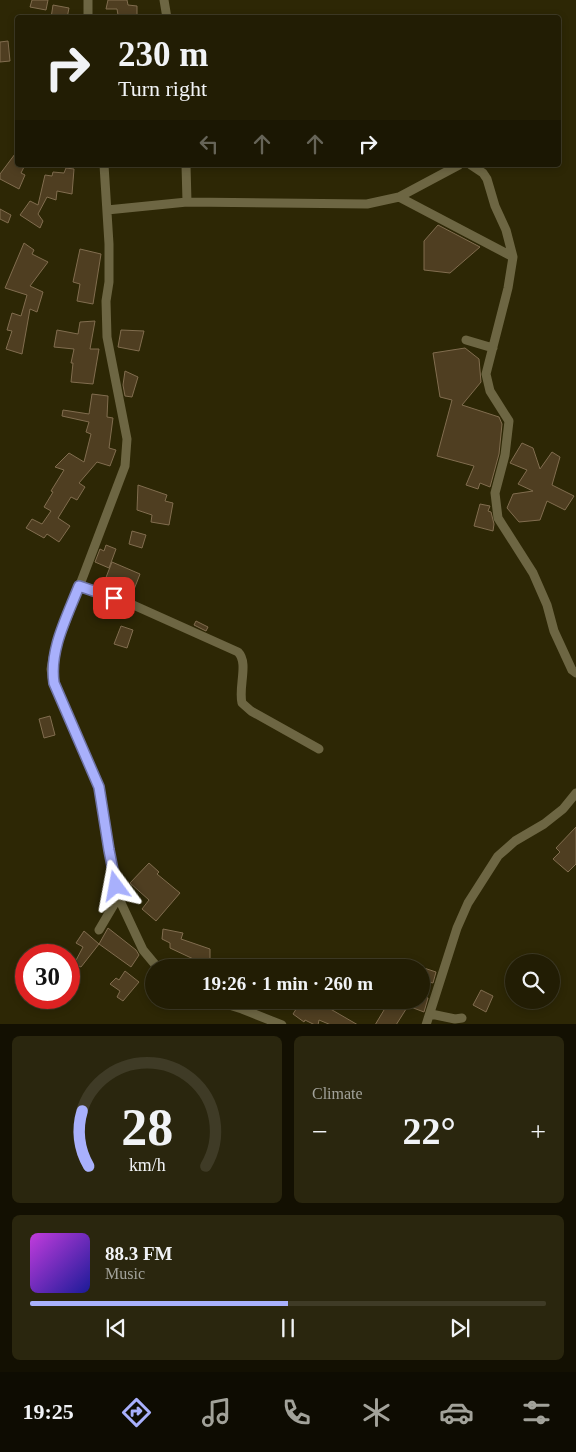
<!DOCTYPE html>
<html lang="en">
<head>
<meta charset="utf-8">
<style>
	body { margin:0; font-family:"Times New Roman",serif; background:#2a260e; color:#f1f3f6; height:100vh; display:flex; flex-direction:column; font-size:19px; white-space:nowrap }
	* { box-sizing:border-box; margin:0 }
	p { font-size:16px; color:#a2a29a }
	.icon { flex:none; width:28px; height:28px; fill:none; stroke:currentColor; stroke-width:2; stroke-linecap:round; stroke-linejoin:round }
	.map { position:relative; height:1024px; overflow:hidden }
	.panel { display:flex; flex-direction:column; gap:12px; padding:12px; background:#131002; flex:1 }
	.panel>* { flex:none }
	.banner { position:absolute; left:15px; top:15px; width:546px; height:152px; border-radius:5px; box-shadow:0 2px 8px #0003,0 0 0 1px #3f3b26; background:#221d04; color:#f1f3f6; overflow:hidden }
	.controls { position:absolute; left:505px; top:954px; display:grid; gap:10px }
	.controls a { display:grid; place-items:center; width:55px; height:55px; border-radius:50%; background:#221d04; box-shadow:0 2px 8px #0003,0 0 0 1px #3f3b26; font-size:25px }
	.speed { position:absolute; left:15px; top:944px; display:flex; gap:10px; font-size:25px; font-weight:700; text-align:center }
	.speed>* { display:grid; place-content:center; width:65px; height:65px; border-radius:50%; background:#221d04; box-shadow:0 2px 8px #0003,0 0 0 1px #3f3b26; line-height:1 }
	.speed .limit { border:8px solid #d22; background:#fff; color:#111 }
	.pin { position:absolute; display:grid; place-items:center; width:42px; height:42px; color:#fff; margin:-21px; border-radius:10px; box-shadow:0 2px 8px #0006 }
	.me { position:absolute; width:55px; margin:-28px; rotate:347deg; stroke-linejoin:round; filter:drop-shadow(0 0 4px #0008) }
	.turn { display:flex; align-items:center; gap:18px; height:105px; padding:0 20px; font-size:22px }
	.turn .icon { width:65px; height:65px; stroke-width:2.5 }
	.turn b { display:block; font-size:35px; line-height:42px }
	.lanes { display:flex; align-items:center; height:48px; padding:0 20px; background:#0003; justify-content:center; gap:25px; direction:ltr }
	.lanes .off { opacity:.35 }
	.big { font-size:38px; font-weight:800; line-height:1.1 }
	.panel .widget { flex:1; display:flex; flex-direction:column; justify-content:center; gap:8px; min-width:0; padding:0 18px; border-radius:8px; background:#2a260e }
	.panel .dial { align-items:center; gap:0 }
	.dial svg { height:130px; overflow:visible; fill:none; stroke:#3f3b26; stroke-width:7; stroke-linecap:round; text-anchor:middle }
	.dial text { fill:#f1f3f6; stroke:none }
	.song { display:flex; align-items:center; gap:15px }
	.cover { width:60px; height:60px; border-radius:8px; background:linear-gradient(135deg,hsl(290 70% 55%),hsl(240 70% 35%)) }
	.played { height:5px; border-radius:2px; background:linear-gradient(90deg,#a8b0fc 50%,#3f3b26 50%) }
	.keys { display:flex; justify-content:space-around; direction:ltr }
	.heat { display:flex; justify-content:space-between; align-items:center; font-size:28px; direction:ltr }
	.panel .tiles { flex:1; display:grid; gap:12px; grid-template-columns:1fr 1fr }
	.widget:last-child { grid-column:span 2 }
	.trip { position:absolute; left:145px; top:959px; width:285px; height:50px; border-radius:25px; background:#221d04; box-shadow:0 2px 8px #0003,0 0 0 1px #3f3b26; font-weight:800; line-height:50px; text-align:center }
	.menu { display:flex; height:80px; justify-content:space-around; align-items:center; background:#0e0c02; color:#a2a29a }
	.menu .icon { width:35px; height:35px }
	.menu .on { color:#a8b0fc }
	.menu b { font-size:22px; color:#f1f3f6 }
	.map>svg:first-child { display:block }
</style>
</head>
<body>
<div class="map">
<svg width="576" height="1025" viewBox="0 0 576 1025">
	<rect width="100%" height="100%" fill="#2d2705"/>
	<!-- building -->
	<path fill="#4f3e21" stroke="#816d4f" d="M32,0H48L46,10L30,7Z
		M108,0H127L128,5L137,6V18L118,15L117,9H106Z
		M53,5L69,8L67,18H51Z
		M8,41L10,61L0,62V42Z
		M18,150V165H25L21,173L25,175L19,189L0,179V174Z
		M66,168L74,169L72,194L57,191L56,200L47,197L38,214L43,221L40,228L20,215L30,201L38,205L45,175L52,176L53,172L64,173Z
		M0,209L11,215L8,223L0,219Z
		M438,225L480,247L450,273L424,270V241Z
		M24,243L34,250L32,254L48,262L30,286L43,292L37,312L30,309L22,354L6,349L12,331L7,330L12,313L21,316L27,295L5,288Z
		M80,249L101,254L93,304L77,301L80,284L73,282Z
		M95,321L90,349H99L93,384L71,382L73,363H71L74,349L54,347L57,330L78,334L80,322Z
		M121,330L144,331L139,351L118,347Z
		M465,348L479,359L481,382L462,405L499,417L502,424L499,454L490,487L480,483L478,489L466,485L474,466L437,456L452,400L440,397L433,353Z
		M125,371L138,377L132,397L125,396L123,385Z
		M92,394L108,396L107,417L113,418L109,448L116,450L110,466L97,462L79,483L85,487L77,500L71,497L58,518L70,526L59,542L47,534L44,538L26,528L32,519L42,524L51,511L44,507L53,492L51,491L64,470L55,467L69,453L84,462L91,434L86,432L89,422L62,416L63,410L89,414Z
		M522,443L533,448L540,469L552,452L560,457L552,485L574,496L565,510L547,501L540,520L519,522L507,508L513,494L533,491L518,484L527,470L510,463Z
		M138,485L167,495L165,501L173,503L169,525L151,522L152,515L137,510Z
		M480,504L490,506L488,511L491,512L494,524L493,531L474,526Z
		M132,531L146,535L142,548L129,544Z
		M106,545L116,549L109,568L95,562L100,549L104,551Z
		M112,562L140,574L133,592L105,580Z
		M196,621L208,627L206,631L194,625Z
		M121,626L133,630L127,648L114,644Z
		M50,716L55,735L44,738L39,719Z
		M576,827V864L568,872L553,859L560,852L556,848Z
		M149,863L159,872L157,874L180,893L156,921L142,909L149,900L130,883Z
		M108,928L136,950L139,955L131,967L99,944Z
		M163,929L183,933L181,939L210,949V959L204,964L170,948V943L162,939Z
		M84,931L99,944L81,967L74,964L83,947L76,943Z
		M421,967L436,972L433,983L421,980Z
		M125,971L139,982L123,1001L117,997L120,991L110,984L116,978L119,980Z
		M481,990L493,996L486,1012L473,1005Z
		M421,996L428,998L424,1012L408,1006L396,1025H375L390,1000H421Z
		M302,1000H324L319,1009L327,1007L358,1025H331L319,1020L318,1025H315L305,1020L304,1022L293,1014Z"/>
	<g fill="none" stroke-linecap="round" stroke-linejoin="round">
		<!-- minor -->
		<path stroke="#6d6643" stroke-width="9" d="M88,0V18
			M164,0L167,18
			M104,165L109,244V282L106,301L107,337L127,439L125,466L54,653L51,669L53,683L99,787L109,850L121,903L143,950L158,968
			M186,165L187,202
			M471,165L483,173L487,179L495,206L506,230L513,257L508,288L486,374L490,391L509,421L505,455L495,493L498,518L533,573L547,605L554,631L572,670L576,673
			M399,197L513,257
			M107,210L187,202L367,204L399,197L459,165
			M466,340L493,348
			M79,586L131,604L238,652C249,663 238,687 242,703L251,711L319,749
			M99,930L119,896
			M213,1000L242,1009L282,1025
			M431,1014L455,1019L462,1018
			M426,1025L457,928L468,903L498,856L515,841L544,824L563,809L576,793"/>
	</g>
	<g fill="none" stroke-linecap="round" stroke-linejoin="round">
		<defs>
			<path id="route" d="M114,598L79,586C67,617 49,650 54,683L99,787L109,850L116,886"/>
		</defs>
		<!-- route casing -->
		<use href="#route" stroke="#6d72a4" stroke-width="12"/>
		<!-- route -->
		<use href="#route" stroke="#a8b0fc" stroke-width="9"/>
	</g>
</svg>
<div class="controls">
<a><svg class="icon" aria-label="search" viewBox="0 0 24 24"><circle cx="10" cy="10" r="6"/><path d="M15 15l6 6"/></svg></a>
</div>
<div class="speed"><div class="limit">30</div></div>
<div class="pin" style="left:114px;top:598px;background:#d93025"><svg class="icon" aria-label="arrive" viewBox="0 0 24 24"><path d="M6 21V4h12l-3 4 3 4H6"/></svg></div>
<svg class="me" style="left:116px;top:886px" viewBox="-20 -20 40 40"><path d="M0-17L14 15 0 8-14 15z" fill="#a8b0fc" stroke="#fff" stroke-width="4"/></svg>
<div class="trip">19:26 · 1 min · 260 m</div>
<div class="banner">
<div class="turn"><svg class="icon" aria-label="right" viewBox="0 0 24 24"><path d="M7 20v-9h11M14 6l5 5-5 5"/></svg><div><b>230 m</b>Turn right</div></div>
<div class="lanes"><svg class="icon off" aria-label="left" viewBox="0 0 24 24"><path d="M17 20v-9H6M10 6l-5 5 5 5"/></svg><svg class="icon off" aria-label="ahead" viewBox="0 0 24 24"><path d="M12 20V5M6 11l6-6 6 6"/></svg><svg class="icon off" aria-label="ahead" viewBox="0 0 24 24"><path d="M12 20V5M6 11l6-6 6 6"/></svg><svg class="icon" aria-label="right" viewBox="0 0 24 24"><path d="M7 20v-9h11M14 6l5 5-5 5"/></svg></div>
</div>
</div>
<section class="panel">
<div class="tiles">
<div class="widget dial"><svg viewBox="0 0 100 80">
<path d="M14 69A42 42 0 1 1 86 69"/>
<path d="M14 69A42 42 0 0 1 10 35" stroke="#a8b0fc"/>
<text x="50" y="56" font-size="32" font-weight="700">28</text>
<text x="50" y="72" font-size="11">km/h</text>
</svg></div>
<div class="widget"><p>Climate</p>
<div class="heat"><a>−</a><b class="big">22°</b><a>+</a></div>
</div>
<div class="widget">
<div class="song"><i class="cover"></i><div><b>88.3 FM</b><p>Music</p></div></div>
<div class="played"></div>
<div class="keys"><svg class="icon" aria-label="previous" viewBox="0 0 24 24"><path d="M18 5L8 12l10 7zM5 5v14"/></svg><svg class="icon" aria-label="pause" viewBox="0 0 24 24"><path d="M8 5v14M16 5v14"/></svg><svg class="icon" aria-label="next" viewBox="0 0 24 24"><path d="M6 5l10 7-10 7zM19 5v14"/></svg></div>
</div>
</div>
</section>
<nav class="menu">
<b>19:25</b>
<svg class="icon on" aria-label="directions" viewBox="0 0 24 24"><path d="M12 3l9 9-9 9-9-9zM9 14v-3h6M13 9l2 2-2 2"/></svg>
<svg class="icon" aria-label="music" viewBox="0 0 24 24"><path d="M9 18V5l10-2v13"/><circle cx="6" cy="18" r="3"/><circle cx="16" cy="16" r="3"/></svg>
<svg class="icon" aria-label="phone" viewBox="0 0 24 24"><path d="M5 4h4l2 5-3 2q2 4 5 5l2-3 5 2v4C11 20 4 13 5 4z"/></svg>
<svg class="icon" aria-label="climate" viewBox="0 0 24 24"><path d="M12 3v18M4 7l16 10M4 17L20 7"/></svg>
<svg class="icon" aria-label="car" viewBox="0 0 24 24"><path d="M5 17H2v-5l4-1 3-4h7l3 4 3 1v5h-3M9 17h6M6 11h13"/><circle cx="7" cy="17" r="2"/><circle cx="17" cy="17" r="2"/></svg>
<svg class="icon" aria-label="filters" viewBox="0 0 24 24"><path d="M4 7h16M4 17h16"/><circle cx="9" cy="7" r="2"/><circle cx="15" cy="17" r="2"/></svg>
</nav>
</body>
</html>
